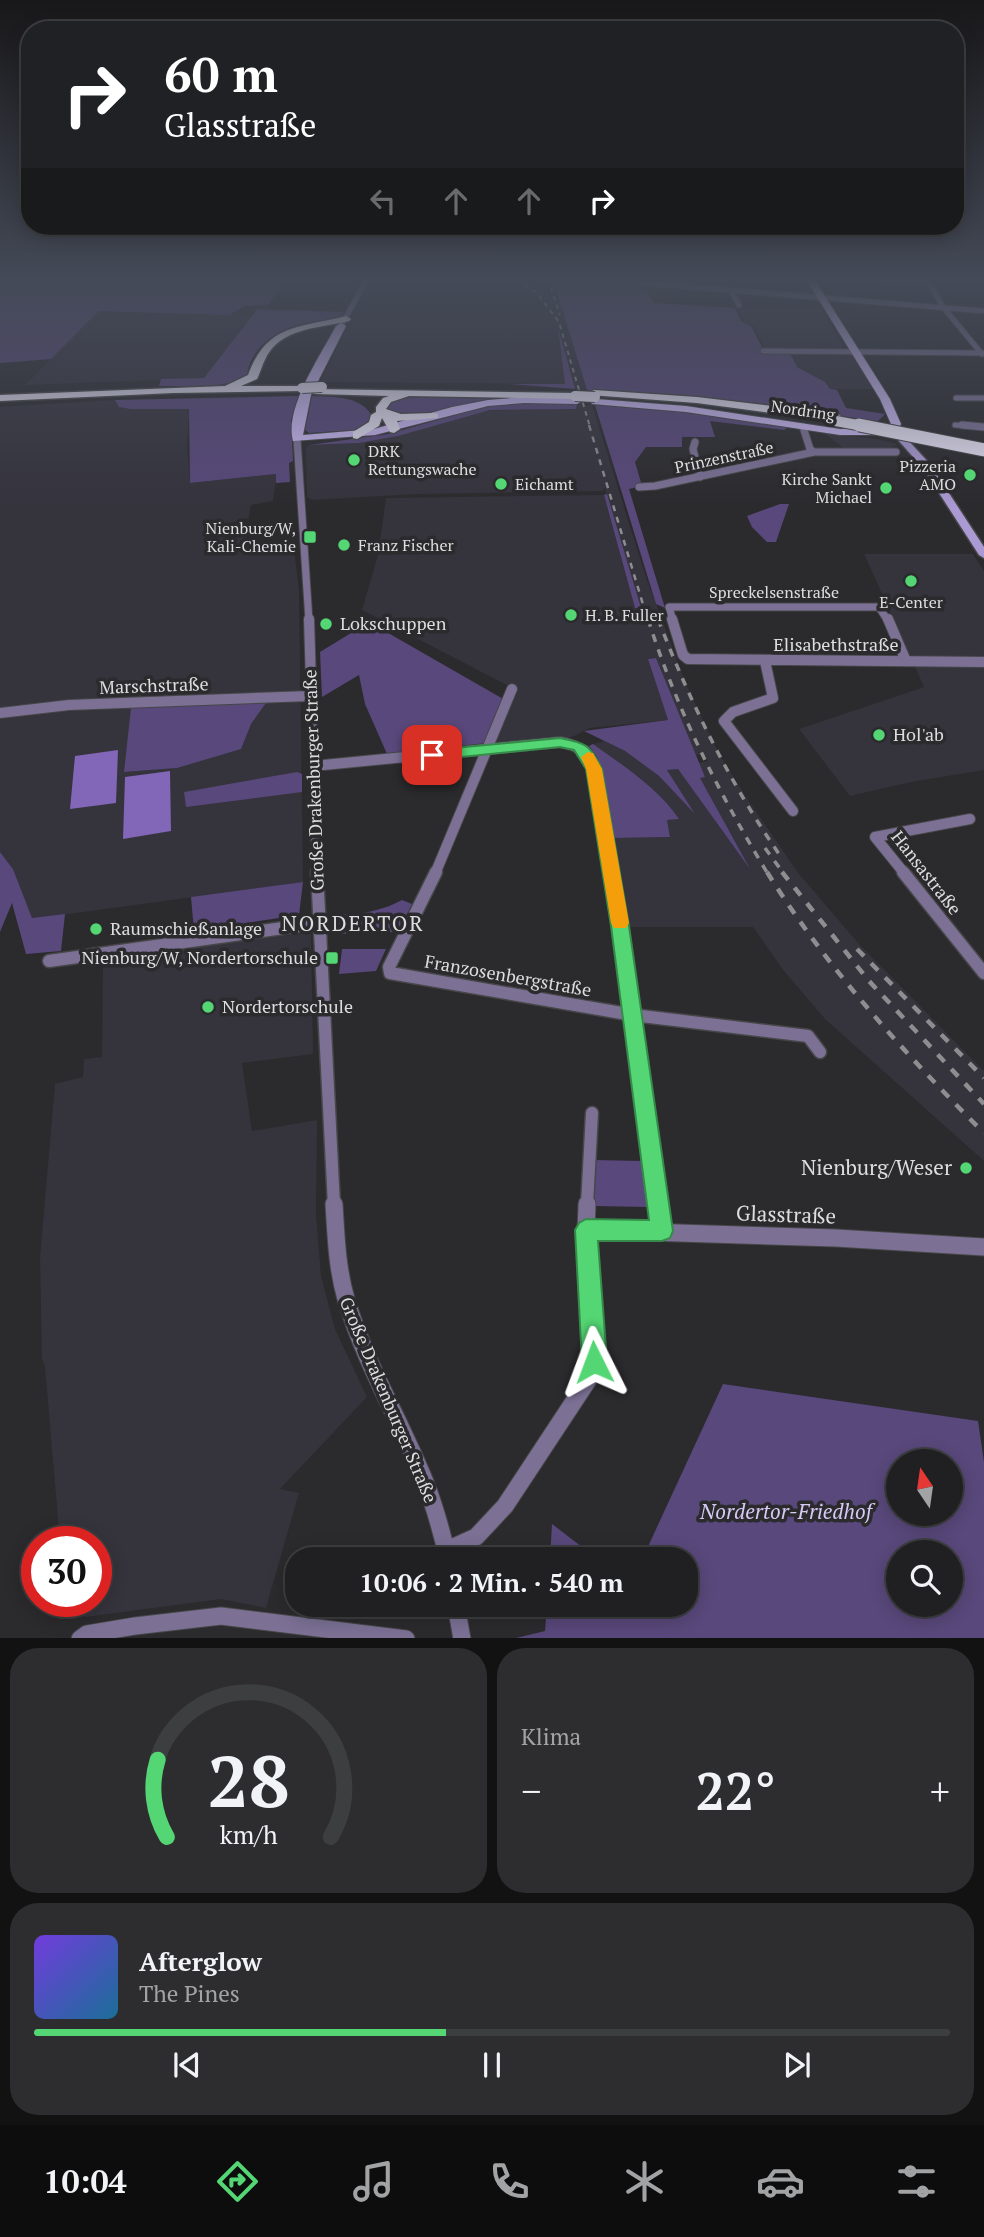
<!DOCTYPE html>
<html lang="de">
<head>
<meta charset="utf-8">
<style>
	body { margin:0; font-family:"PT Serif",serif; background:#2d2d2f; color:#f1f3f6; height:100vh; display:flex; flex-direction:column; font-size:26px; white-space:nowrap }
	* { box-sizing:border-box; margin:0 }
	p { font-size:23px; color:#a2a3a5 }
	.icon { flex:none; width:38px; height:38px; fill:none; stroke:currentColor; stroke-width:2; stroke-linecap:round; stroke-linejoin:round }
	.map { position:relative; height:1638px; overflow:hidden }
	.panel { display:flex; flex-direction:column; gap:10px; padding:10px; background:#121213; flex:1 }
	.panel>* { flex:none }
	.banner { position:absolute; left:21px; top:21px; width:943px; height:214px; border-radius:28px; box-shadow:0 4px 18px #0003,0 0 0 2px #3d3e40; background:#202124; color:#fff; overflow:hidden }
	.needle { width:46px; rotate:347deg }
	.tools { position:absolute; left:886px; top:1449px; display:grid; gap:14px }
	.tools a { display:grid; place-items:center; width:77px; height:77px; border-radius:50%; background:#202022; box-shadow:0 4px 18px #0003,0 0 0 2px #3d3e40; font-size:35px }
	.speed { position:absolute; left:21px; top:1526px; display:flex; gap:14px; font-size:35px; font-weight:700; text-align:center }
	.speed>* { display:grid; place-content:center; width:91px; height:91px; border-radius:50%; background:#202022; box-shadow:0 4px 18px #0003,0 0 0 2px #3d3e40; line-height:1 }
	.speed .limit { border:10px solid #d22; background:#fff; color:#111 }
	.pin { position:absolute; display:grid; place-items:center; width:60px; height:60px; color:#fff; margin:-30px; border-radius:14px; box-shadow:0 4px 10px #0006 }
	.me { position:absolute; width:77px; margin:-38px; rotate:357deg; stroke-linejoin:round; filter:drop-shadow(0 0 5px #0008) }
	.turn { display:flex; align-items:center; gap:24px; height:147px; padding:0 28px; font-size:32px }
	.turn .icon { width:91px; height:91px; stroke-width:2.5 }
	.turn b { display:block; font-size:49px; line-height:60px }
	.lanes { display:flex; align-items:center; height:66px; padding:0 28px; background:#0003; justify-content:center; gap:35px; direction:ltr }
	.lanes .off { opacity:.35 }
	.big { font-size:52px; font-weight:700; line-height:1.1 }
	.panel .card { flex:1; display:flex; flex-direction:column; justify-content:center; gap:10px; min-width:0; padding:0 24px; border-radius:28px; background:#2d2d2f }
	.panel .dial { align-items:center; gap:0 }
	.dial svg { height:182px; overflow:visible; fill:none; stroke:#3d3e40; stroke-width:7; stroke-linecap:round; text-anchor:middle }
	.dial text { fill:#f1f3f6; stroke:none }
	.song { display:flex; align-items:center; gap:21px }
	.cover { width:84px; height:84px; border-radius:10px; background:linear-gradient(135deg,hsl(260 70% 55%),hsl(200 70% 35%)) }
	.played { height:7px; border-radius:4px; background:linear-gradient(90deg,#53d673 45%,#3d3e40 45%) }
	.keys { display:flex; justify-content:space-around; direction:ltr }
	.heat { display:flex; justify-content:space-between; align-items:center; font-size:38px; direction:ltr }
	.panel .tiles { flex:1; display:grid; gap:10px; grid-template-columns:1fr 1fr }
	.card:last-child { grid-column:span 2 }
	.trip { position:absolute; left:285px; top:1547px; width:413px; height:70px; border-radius:28px; background:#202022; box-shadow:0 4px 18px #0003,0 0 0 2px #3d3e40; font-weight:700; line-height:70px; text-align:center }
	.tab-bar { display:flex; height:112px; justify-content:space-around; align-items:center; background:#0d0d0e; color:#a2a3a5 }
	.tab-bar .icon { width:49px; height:49px }
	.tab-bar .on { color:#53d673 }
	.tab-bar b { font-size:32px; color:#f1f3f6 }
	.map>svg:first-child { display:block }
</style>
</head>
<body>
<div class="map">
<svg width="984" height="1639" viewBox="0 0 984 1639">
	<rect width="100%" height="100%" fill="#2b2a2d"/>
	<!-- built -->
	<path fill="#35333c" fill-rule="evenodd" d="M371,279H522L542,295H550L545,279H553L587,390L575,389L559,333L565,384L320,382Z
		M738,308H821L845,349H765L754,326L744,321Z
		M99,311L251,315L204,378L25,385Z
		M789,351H848L874,389H830L825,382L797,367Z
		M115,400L119,407L130,409L189,408L187,447L190,483L277,474L273,501L251,505L249,518L231,523L256,546L263,549L284,551L294,549L299,590L303,882L32,919L13,869L0,852V407ZM265,704L251,724L177,768L124,772Z
		M577,404L592,405L646,577L686,684L718,752L748,800L799,874L859,944L984,1071V1161L825,1019L784,971L753,927H625L613,838L670,837L667,820L679,819L644,781L593,744L604,741L625,751L659,776L691,809L667,770L678,768L745,862L699,777L705,776L698,763L708,761L704,754L694,755L656,658L648,659L668,720L590,728L572,737L493,745L518,691L362,610L378,555L386,498L604,495L635,608L640,607L605,488L602,491L418,494L312,500L307,497L306,448L309,445L359,443L398,436L477,411L576,409Z
		M824,433L877,439L897,444L889,449H845Z
		M864,554H973L984,571V770L911,782L850,796L799,729L924,687Z
		M311,933L313,1054L242,1063L252,1131L317,1120L316,1215L321,1276L335,1329L367,1397L280,1489L299,1493L266,1608L221,1599L85,1617L67,1609L66,1601H96V1542H60L45,1367L42,1359L40,1257L55,1084L83,1077L84,1059L102,1057L103,959L201,944Z"/>
	<!-- green -->
	<path fill="#59487b" fill-rule="evenodd" d="M0,279H288L268,305L244,306L229,315L99,311L51,359L0,363Z
		M553,279H641L654,303L735,308L741,321L751,326L764,351H789L797,367L825,382L830,389L837,390L846,408L885,414L878,421L717,399L587,390Z
		M257,309L344,312C334,324 317,320 302,324C277,329 250,348 247,375C224,391 186,385 159,386L161,379L204,378Z
		M558,327L575,389L509,384H565Z
		M409,395L521,397L415,417L385,411L384,404Z
		M298,396L291,420L293,461L289,463L290,482L276,483V474L190,483L189,409H130L119,407L115,400Z
		M312,396C334,397 365,395 374,421L354,430L309,433L305,430Z
		M538,403L577,404L576,409L490,410L398,436L359,443L309,445L388,434L491,405Z
		M595,405L681,412L788,427L784,430L710,421L715,437H682V447H646L635,462L642,486L629,489L665,608L656,604Z
		M607,494L641,608H635L604,495Z
		M780,504H789L776,542H767L752,527L747,516Z
		M369,622L505,700L487,743L387,754L365,704L359,675L322,697L320,652Z
		M656,658L705,777L700,778L750,869L678,769L667,770L695,814L659,776L625,751L584,731L668,720L648,659Z
		M266,703L251,724L241,749L177,768L124,772L131,708Z
		M593,744C624,766 658,788 679,819L667,820L670,837L613,838L597,757L589,746Z
		M297,772L302,774V792L186,807L184,792Z
		M0,852L13,869L32,918L65,914L61,951L26,954L12,903L0,932Z
		M303,882L299,915L194,931L191,897Z
		M402,900L412,904L398,932L332,934V913C354,917 382,911 402,900Z
		M342,949H386L376,971L339,974Z
		M592,1160L644,1161L648,1207L594,1206Z
		M723,1384L978,1421L984,1462V1638H516L545,1631L547,1605H686V1559H550L552,1524L586,1550L645,1553ZM898,1461H950V1514H898ZM898,1552H950V1605H898Z"/>
	<!-- water -->
	<path fill="#8266b7" d="M118,750L116,803L70,809L75,756Z
		M170,771L171,831L123,839L125,777Z"/>
	<g fill="none" stroke-linecap="round" stroke-linejoin="round">
		<defs>
			<path id="street-far4" d="M927,279L943,307L982,354
				M879,280L929,282
				M642,283L984,311
				M731,290L739,305
				M341,326L367,279
				M763,351L984,353
				M956,398H984
				M955,425L984,427"/>
			<path id="street-far3" d="M962,425L984,427
				M803,427L810,449L814,452
				M297,439L309,621
				M695,442L693,449L700,477
				M639,487L655,486L814,452H896
				M673,621L669,607H879L888,621"/>
			<path id="street-far2" d="M309,619L317,874
				M672,619L683,655L688,659L984,662
				M888,619L906,661
				M765,661L773,698L733,712L724,721L793,811
				M0,713L69,705L310,696
				M313,766L560,742C578,745 587,752 594,769L611,874
				M435,874L512,689
				M905,874L875,837L970,819"/>
			<path id="street-far1" d="M317,872L334,1205
				M436,872L389,967L390,973L633,1015L808,1036L820,1052
				M611,872L658,1205
				M903,872L984,973
				M49,961L319,923
				M587,1205L592,1113"/>
			<path id="street" d="M334,1204C336,1236 337,1268 346,1299C365,1363 400,1420 425,1482C435,1507 442,1533 448,1559
				M658,1204L662,1231
				M586,1230L836,1238L984,1247
				M447,1550L476,1537L505,1506L594,1371L586,1230L587,1204
				M456,1605L462,1639
				M80,1639L87,1634L135,1626L221,1616L406,1639"/>
			<path id="secondary" d="M899,437H905L930,464L984,547V558L979,555L923,468L899,441Z"/>
			<path id="primary" d="M806,279H814L890,399L901,424L900,426L891,424L880,399Z
				M341,323L346,326L311,395L303,435L374,429L452,407L488,400L524,397L577,398L582,401L577,404L524,403L488,406L375,435L293,441C284,408 321,355 336,326Z
				M596,399L686,406L840,429H879L884,432L879,435H840L686,412L592,404L591,402Z"/>
			<path id="highway" d="M346,316L351,319L349,321C322,328 285,327 268,354C263,362 261,371 257,379L241,386H306V390L302,391L173,393L0,401V395L225,386L248,375C267,323 300,328 346,316Z
				M312,389L575,393L581,396L575,399L409,396L391,402L386,409L401,414L434,413L438,414V418L397,421L400,429L394,433L390,432L382,418L379,426L357,439L353,438V432L369,422L371,415L376,412V407L383,398L389,396L316,394L312,393Z
				M594,390L697,397L838,414L844,418L838,422L697,403L590,395L588,393Z"/>
		</defs>
		<!-- street-far4 casing -->
		<use href="#street-far4" stroke="#474749" stroke-width="7"/>
		<!-- street-far3 casing -->
		<use href="#street-far3" stroke="#474749" stroke-width="9"/>
		<!-- street-far2 casing -->
		<use href="#street-far2" stroke="#474749" stroke-width="12"/>
		<!-- street-far1 casing -->
		<use href="#street-far1" stroke="#474749" stroke-width="15"/>
		<!-- street casing -->
		<use href="#street" stroke="#474749" stroke-width="19"/>
		<!-- secondary casing -->
		<use href="#secondary" stroke="#474749" stroke-width="3"/>
		<!-- primary casing -->
		<use href="#primary" stroke="#474749" stroke-width="2"/>
		<!-- highway casing -->
		<use href="#highway" stroke="#474749" stroke-width="3"/>
		<!-- street-far4 -->
		<use href="#street-far4" stroke="#7c7195" stroke-width="5"/>
		<!-- street-far3 -->
		<use href="#street-far3" stroke="#7c7195" stroke-width="7"/>
		<!-- street-far2 -->
		<use href="#street-far2" stroke="#7c7195" stroke-width="10"/>
		<!-- street-far1 -->
		<use href="#street-far1" stroke="#7c7195" stroke-width="12"/>
		<!-- street -->
		<use href="#street" stroke="#7c7195" stroke-width="17"/>
		<!-- secondary -->
		<use href="#secondary" fill="#aa99d2" fill-rule="evenodd"/>
		<!-- primary -->
		<use href="#primary" fill="#cdbaf6" fill-rule="evenodd"/>
		<!-- highway -->
		<use href="#highway" fill="#e7e2f4" fill-rule="evenodd"/>
		<!-- rail-far3 -->
		<path stroke="#8e8e90" stroke-width="2" stroke-dasharray="4.5 4.5" stroke-linecap="butt" d="M518,279L537,293L559,322L590,427
			M548,279L560,315"/>
		<!-- rail-far2 -->
		<path stroke="#8e8e90" stroke-width="2.5" stroke-dasharray="6 6" stroke-linecap="butt" d="M589,425L648,621
			M657,616L659,621"/>
		<!-- rail-far1 -->
		<path stroke="#8e8e90" stroke-width="3.5" stroke-dasharray="8 8" stroke-linecap="butt" d="M648,619C677,710 718,792 768,874
			M658,619C690,702 728,780 779,854
			M765,848L784,874"/>
		<!-- rail -->
		<path stroke="#8e8e90" stroke-width="4.5" stroke-dasharray="10 10" stroke-linecap="butt" d="M767,872C827,968 904,1053 984,1133
			M782,872L869,981L984,1104
			M857,949L984,1078"/>
		<defs>
			<path id="highway-bridge-far1" d="M302,388L322,387
				M575,396L595,397
				M836,421L868,427"/>
			<path id="highway-bridge" d="M859,425L984,450"/>
		</defs>
		<!-- highway-bridge-far1 casing -->
		<use href="#highway-bridge-far1" stroke="#474749" stroke-width="12" stroke-linecap="butt"/>
		<!-- highway-bridge casing -->
		<use href="#highway-bridge" stroke="#474749" stroke-width="15" stroke-linecap="butt"/>
		<!-- highway-bridge-far1 -->
		<use href="#highway-bridge-far1" stroke="#e7e2f4" stroke-width="10"/>
		<!-- highway-bridge -->
		<use href="#highway-bridge" stroke="#e7e2f4" stroke-width="13"/>
	</g>
	<!-- sky -->
	<linearGradient id="sky" x2="0" y2="1"><stop stop-color="#181719"/><stop offset="0.55" stop-color="#444a57"/><stop offset="1" stop-color="#444a57" stop-opacity="0"/></linearGradient>
	<rect width="984" height="508" fill="url(#sky)"/>
	<!-- route -->
	<path fill="#53d673" stroke="#368b4b" stroke-width="2" d="M560,738C587,743 590,745 602,769L629,926L673,1231L670,1238L662,1241H598L607,1362L603,1370L594,1374L586,1370L582,1362L575,1230L579,1223L586,1219L649,1220L611,926L586,769L574,750L560,747L432,760L425,755L432,750Z"/>
	<!-- slow -->
	<path fill="#f59e0b" d="M588,752L593,753L602,769L629,923L626,928H614L611,923L586,769L581,757Z"/>
	<!-- markers -->
	<g fill="#53d673" stroke="#2b2a2d" stroke-width="2.5">
		<circle cx="354" cy="460" r="7"/>
		<circle cx="970" cy="475" r="7"/>
		<circle cx="501" cy="484" r="7"/>
		<circle cx="886" cy="488" r="7"/>
		<rect x="303" y="530" width="14" height="14" rx="3.5"/>
		<circle cx="344" cy="545" r="7"/>
		<circle cx="911" cy="581" r="7"/>
		<circle cx="571" cy="615" r="7"/>
		<circle cx="326" cy="624" r="7"/>
		<circle cx="879" cy="735" r="7"/>
		<circle cx="96" cy="929" r="7"/>
		<rect x="325" y="951" width="14" height="14" rx="3.5"/>
		<circle cx="208" cy="1007" r="7"/>
		<circle cx="966" cy="1168" r="7"/>
	</g>
	<g text-anchor="middle" stroke-width="7" stroke-linejoin="round" paint-order="stroke">
		<!-- far-street labels -->
		<g font-size="16" fill="#dddddf" stroke="#2b2a2d">
			<text transform="translate(803 410) rotate(8)" y="6">Nordring</text>
			<text transform="translate(724 457) rotate(-12)" y="6">Prinzenstraße</text>
			<text x="774" y="598">Spreckelsenstraße</text>
		</g>
		<!-- far-poi labels -->
		<g font-size="16" fill="#dddddf" stroke="#2b2a2d" text-anchor="start">
			<text x="368" y="457">DRK<tspan x="368" dy="18">Rettungswache</tspan></text>
			<text x="956" y="472" text-anchor="end">Pizzeria<tspan x="956" dy="18">AMO</tspan></text>
			<text x="872" y="485" text-anchor="end">Kirche Sankt<tspan x="872" dy="18">Michael</tspan></text>
			<text x="515" y="490">Eichamt</text>
			<text x="296" y="534" text-anchor="end">Nienburg/W,<tspan x="296" dy="18">Kali-Chemie</tspan></text>
			<text x="358" y="551">Franz Fischer</text>
			<text x="911" y="608" text-anchor="middle">E-Center</text>
			<text x="585" y="621">H. B. Fuller</text>
		</g>
		<!-- poi labels -->
		<g font-size="18" fill="#dddddf" stroke="#2b2a2d" text-anchor="start">
			<text x="340" y="630">Lokschuppen</text>
			<text x="893" y="741">Hol'ab</text>
			<text x="110" y="935">Raumschießanlage</text>
			<text x="318" y="964" text-anchor="end">Nienburg/W, Nordertorschule</text>
			<text x="222" y="1013">Nordertorschule</text>
		</g>
		<!-- street labels -->
		<g font-size="18" fill="#dddddf" stroke="#2b2a2d">
			<text x="836" y="651">Elisabethstraße</text>
			<text transform="translate(154 686) rotate(-2)" y="6">Marschstraße</text>
			<text transform="translate(314 780) rotate(-92)" y="6">Große Drakenburger Straße</text>
			<text transform="translate(926 873) rotate(52)" y="6">Hansastraße</text>
			<text transform="translate(508 976) rotate(10)" y="6">Franzosenbergstraße</text>
			<text transform="translate(388 1400) rotate(67)" y="6">Große Drakenburger Straße</text>
		</g>
		<!-- quarter labels -->
		<g font-size="21" letter-spacing="2" fill="#dddddf" stroke="#2b2a2d">
			<text x="353" y="931">NORDERTOR</text>
		</g>
		<!-- near-poi labels -->
		<g font-size="21" fill="#dddddf" stroke="#2b2a2d" text-anchor="end">
			<text x="952" y="1175">Nienburg/Weser</text>
		</g>
		<!-- near-street labels -->
		<g font-size="21" fill="#dddddf" stroke="#2b2a2d">
			<text transform="translate(786 1215) rotate(2)" y="7">Glasstraße</text>
		</g>
		<!-- near-park labels -->
		<g font-size="21" font-style="italic" fill="#d6c9f5" stroke="#2b2a2d">
			<text x="786" y="1519">Nordertor-Friedhof</text>
		</g>
	</g>
</svg>
<div class="tools">
<a><svg class="needle" viewBox="-14 -14 28 28"><path d="M0-13l5 13h-10z" fill="#e53935"/><path d="M0 13l5-13h-10z" fill="#a2a3a5"/></svg></a>
<a><svg class="icon" aria-label="search" viewBox="0 0 24 24"><circle cx="10" cy="10" r="6"/><path d="M15 15l6 6"/></svg></a>
</div>
<div class="speed"><div class="limit">30</div></div>
<div class="pin" style="left:432px;top:755px;background:#d93025"><svg class="icon" aria-label="arrive" viewBox="0 0 24 24"><path d="M6 21V4h12l-3 4 3 4H6"/></svg></div>
<svg class="me" style="left:594px;top:1362px" viewBox="-20 -20 40 40"><path d="M0-17L14 15 0 8-14 15z" fill="#53d673" stroke="#fff" stroke-width="4"/></svg>
<div class="trip">10:06 · 2 Min. · 540 m</div>
<div class="banner">
<div class="turn"><svg class="icon" aria-label="right" viewBox="0 0 24 24"><path d="M7 20v-9h11M14 6l5 5-5 5"/></svg><div><b>60 m</b>Glasstraße</div></div>
<div class="lanes"><svg class="icon off" aria-label="left" viewBox="0 0 24 24"><path d="M17 20v-9H6M10 6l-5 5 5 5"/></svg><svg class="icon off" aria-label="ahead" viewBox="0 0 24 24"><path d="M12 20V5M6 11l6-6 6 6"/></svg><svg class="icon off" aria-label="ahead" viewBox="0 0 24 24"><path d="M12 20V5M6 11l6-6 6 6"/></svg><svg class="icon" aria-label="right" viewBox="0 0 24 24"><path d="M7 20v-9h11M14 6l5 5-5 5"/></svg></div>
</div>
</div>
<section class="panel">
<div class="tiles">
<div class="card dial"><svg viewBox="0 0 100 80">
<path d="M14 69A42 42 0 1 1 86 69"/>
<path d="M14 69A42 42 0 0 1 10 35" stroke="#53d673"/>
<text x="50" y="56" font-size="32" font-weight="700">28</text>
<text x="50" y="72" font-size="11">km/h</text>
</svg></div>
<div class="card"><p>Klima</p>
<div class="heat"><a>−</a><b class="big">22°</b><a>+</a></div>
</div>
<div class="card">
<div class="song"><i class="cover"></i><div><b>Afterglow</b><p>The Pines</p></div></div>
<div class="played"></div>
<div class="keys"><svg class="icon" aria-label="previous" viewBox="0 0 24 24"><path d="M18 5L8 12l10 7zM5 5v14"/></svg><svg class="icon" aria-label="pause" viewBox="0 0 24 24"><path d="M8 5v14M16 5v14"/></svg><svg class="icon" aria-label="next" viewBox="0 0 24 24"><path d="M6 5l10 7-10 7zM19 5v14"/></svg></div>
</div>
</div>
</section>
<nav class="tab-bar">
<b>10:04</b>
<svg class="icon on" aria-label="directions" viewBox="0 0 24 24"><path d="M12 3l9 9-9 9-9-9zM9 14v-3h6M13 9l2 2-2 2"/></svg>
<svg class="icon" aria-label="music" viewBox="0 0 24 24"><path d="M9 18V5l10-2v13"/><circle cx="6" cy="18" r="3"/><circle cx="16" cy="16" r="3"/></svg>
<svg class="icon" aria-label="phone" viewBox="0 0 24 24"><path d="M5 4h4l2 5-3 2q2 4 5 5l2-3 5 2v4C11 20 4 13 5 4z"/></svg>
<svg class="icon" aria-label="climate" viewBox="0 0 24 24"><path d="M12 3v18M4 7l16 10M4 17L20 7"/></svg>
<svg class="icon" aria-label="car" viewBox="0 0 24 24"><path d="M5 17H2v-5l4-1 3-4h7l3 4 3 1v5h-3M9 17h6M6 11h13"/><circle cx="7" cy="17" r="2"/><circle cx="17" cy="17" r="2"/></svg>
<svg class="icon" aria-label="filters" viewBox="0 0 24 24"><path d="M4 7h16M4 17h16"/><circle cx="9" cy="7" r="2"/><circle cx="15" cy="17" r="2"/></svg>
</nav>
</body>
</html>
